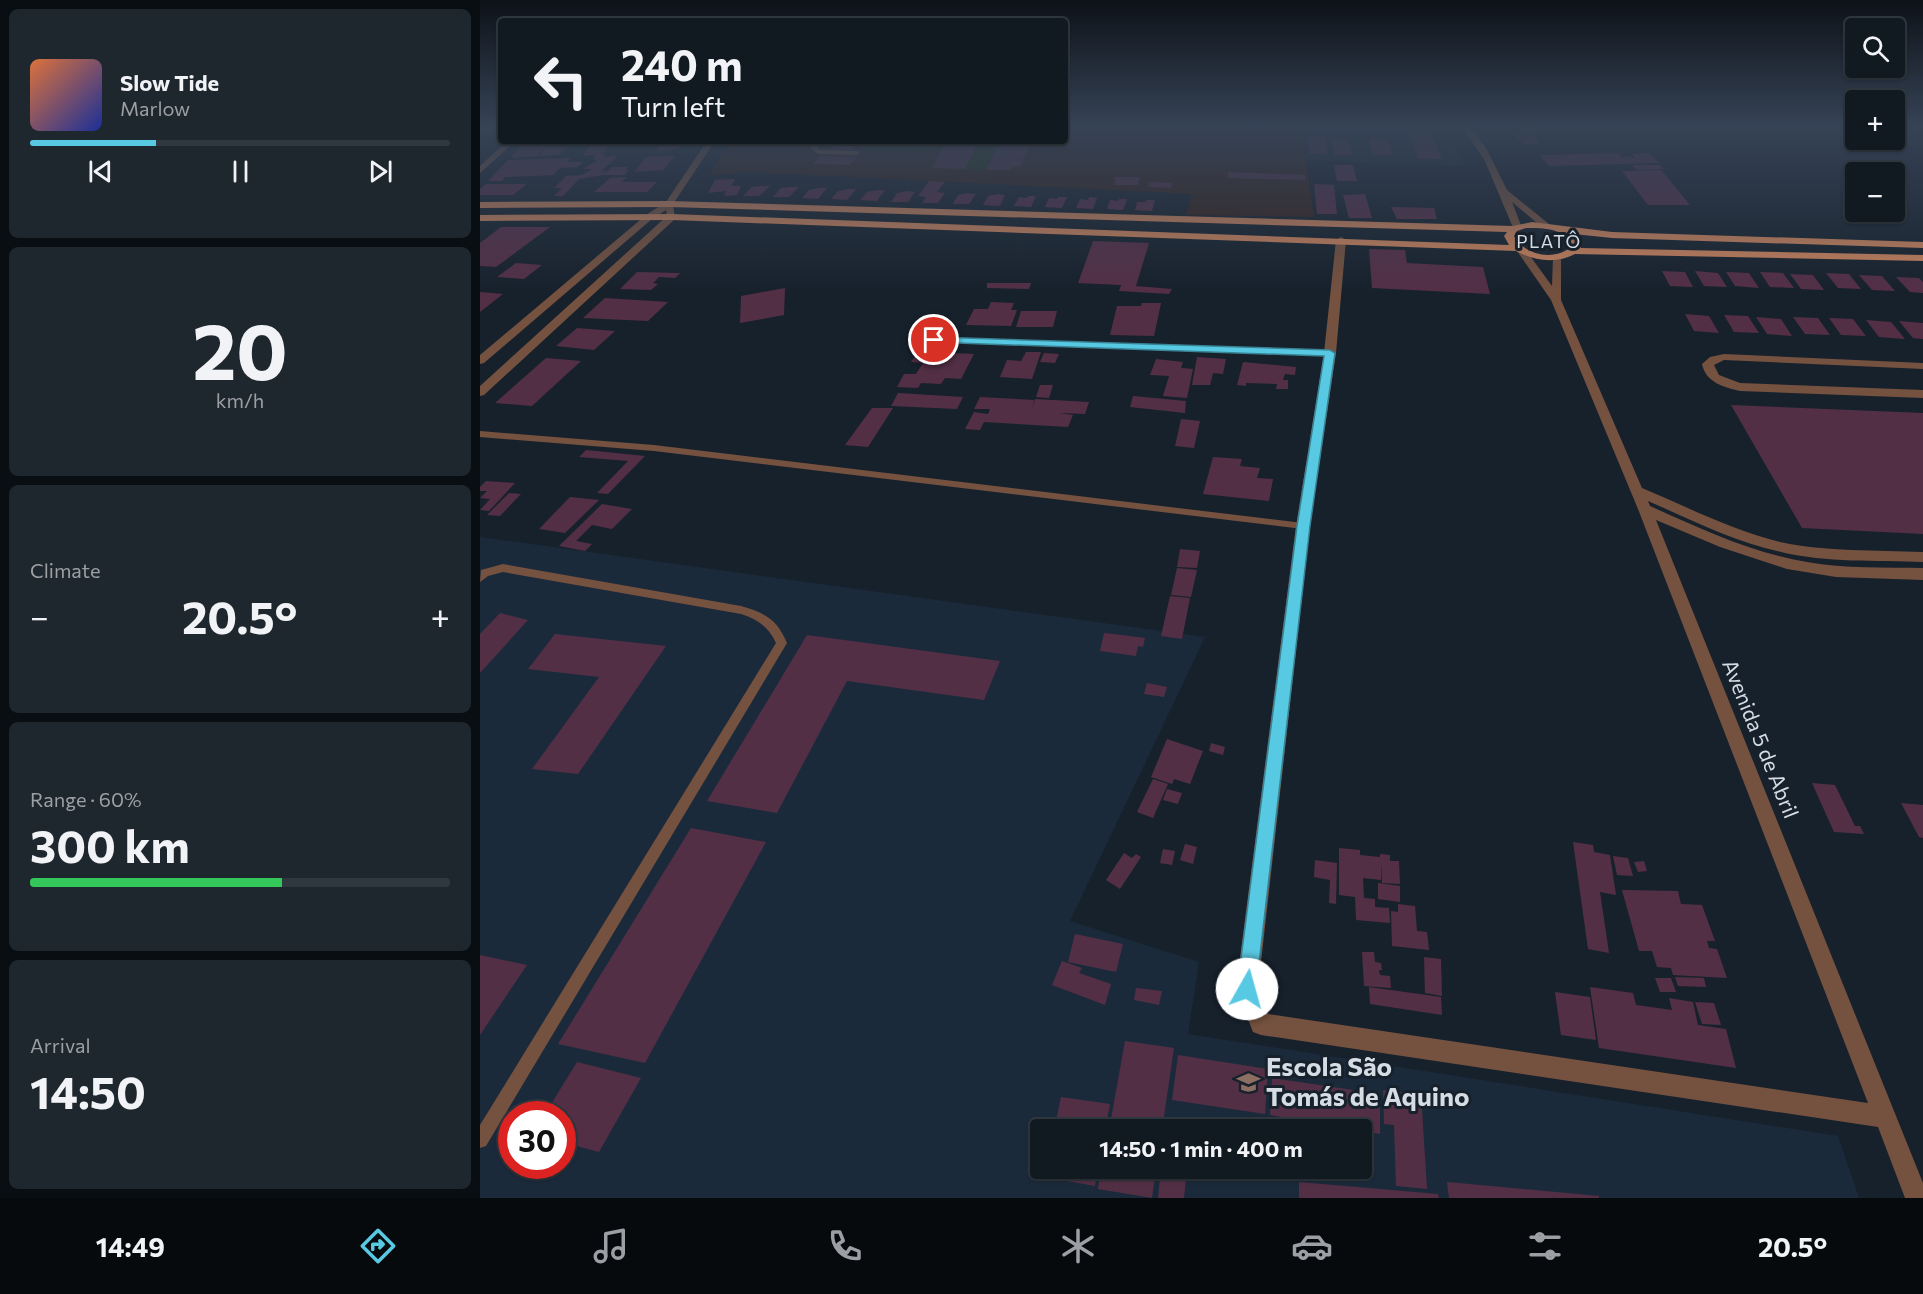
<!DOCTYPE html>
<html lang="en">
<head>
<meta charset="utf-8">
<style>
	body { margin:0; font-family:Commissioner,sans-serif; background:#1e262e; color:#f1f3f6; height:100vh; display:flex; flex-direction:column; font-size:22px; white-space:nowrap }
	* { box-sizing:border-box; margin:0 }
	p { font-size:20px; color:#9ca0a5 }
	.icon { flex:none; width:33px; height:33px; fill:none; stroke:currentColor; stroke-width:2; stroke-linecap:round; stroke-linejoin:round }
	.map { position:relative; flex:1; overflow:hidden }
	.sheet { display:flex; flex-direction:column; gap:9px; padding:9px; background:#090e12; width:480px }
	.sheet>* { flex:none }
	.hud { position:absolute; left:18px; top:18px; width:570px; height:126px; border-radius:6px; box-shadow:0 2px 4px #0004,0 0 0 2px #30383f; background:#111921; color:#f1f3f6; overflow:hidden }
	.buttons { position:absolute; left:1365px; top:18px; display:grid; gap:12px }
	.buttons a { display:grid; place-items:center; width:60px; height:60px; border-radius:6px; background:#111921; box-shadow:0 2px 4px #0004,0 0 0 2px #30383f; font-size:30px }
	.speed { position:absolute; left:18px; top:1101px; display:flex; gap:12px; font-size:30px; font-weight:700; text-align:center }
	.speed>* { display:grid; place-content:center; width:78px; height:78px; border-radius:50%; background:#111921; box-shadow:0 2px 4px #0004,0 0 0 2px #30383f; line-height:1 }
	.speed .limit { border:9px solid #d22; background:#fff; color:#111 }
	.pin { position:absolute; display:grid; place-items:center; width:51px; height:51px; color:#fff; margin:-26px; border:3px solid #fff; border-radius:50%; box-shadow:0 2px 6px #0007 }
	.me { position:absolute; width:66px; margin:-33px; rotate:7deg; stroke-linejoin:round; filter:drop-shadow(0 0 4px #0008) }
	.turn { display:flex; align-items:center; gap:21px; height:126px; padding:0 24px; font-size:27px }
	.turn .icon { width:78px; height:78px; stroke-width:2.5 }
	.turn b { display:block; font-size:42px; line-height:51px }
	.big { font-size:45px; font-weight:700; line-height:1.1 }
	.sheet .card { flex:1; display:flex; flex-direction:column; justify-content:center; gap:9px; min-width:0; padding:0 21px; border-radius:9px; background:#1e262e }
	.sheet .dial { align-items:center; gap:0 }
	.dial b { font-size:78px; line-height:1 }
	.song { display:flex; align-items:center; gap:18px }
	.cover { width:72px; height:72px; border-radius:9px; background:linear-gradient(135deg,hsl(20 70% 55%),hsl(230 70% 35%)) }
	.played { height:6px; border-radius:3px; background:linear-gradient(90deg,#58c9e3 30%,#30383f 30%) }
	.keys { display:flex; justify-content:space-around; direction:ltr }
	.heat { display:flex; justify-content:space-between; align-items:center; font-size:33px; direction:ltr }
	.charge { height:9px; border-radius:4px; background:linear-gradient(90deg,#34c759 60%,#30383f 0) }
	.trip { position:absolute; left:550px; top:1119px; width:342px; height:60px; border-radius:6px; background:#111921; box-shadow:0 2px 4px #0004,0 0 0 2px #30383f; font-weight:700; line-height:60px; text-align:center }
	.tabs { display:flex; height:96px; justify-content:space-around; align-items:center; background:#070a0d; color:#9ca0a5 }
	.tabs .icon { width:42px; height:42px }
	.tabs .active { color:#58c9e3 }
	.tabs b { font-size:27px; color:#f1f3f6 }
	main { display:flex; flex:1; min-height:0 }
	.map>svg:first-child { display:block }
</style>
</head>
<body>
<main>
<section class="sheet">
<div class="card">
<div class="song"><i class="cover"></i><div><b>Slow Tide</b><p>Marlow</p></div></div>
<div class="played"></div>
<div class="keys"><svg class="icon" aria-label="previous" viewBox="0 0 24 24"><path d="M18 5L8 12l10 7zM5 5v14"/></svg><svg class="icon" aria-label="pause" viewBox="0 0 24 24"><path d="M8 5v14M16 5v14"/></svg><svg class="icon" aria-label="next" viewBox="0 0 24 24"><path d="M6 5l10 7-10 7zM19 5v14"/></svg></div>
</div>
<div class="card dial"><b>20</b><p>km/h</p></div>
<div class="card"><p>Climate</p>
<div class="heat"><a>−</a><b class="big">20.5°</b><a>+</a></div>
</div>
<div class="card"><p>Range · 60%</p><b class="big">300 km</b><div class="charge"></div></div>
<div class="card"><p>Arrival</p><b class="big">14:50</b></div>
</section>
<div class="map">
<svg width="1443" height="1198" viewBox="0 0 1443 1198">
	<rect width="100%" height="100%" fill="#17212c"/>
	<!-- built -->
	<path fill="#1b2a3a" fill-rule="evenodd" d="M965,125L985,166L827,160L821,126Z
		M0,537L725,637L590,921L719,962L708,1034L1358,1136L1379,1198H0ZM32,1114H82V1166H32ZM561,1130H882V1168H561Z"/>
	<!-- medical -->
	<path fill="#34221c" d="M585,125H821L834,217L706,215L712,194L269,172L229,175L250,141H585Z"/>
	<!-- green -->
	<path fill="#213316" d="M387,141H463L457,151L381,150Z
		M499,141H520L506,170L485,169Z"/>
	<!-- building -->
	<path fill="#532f46" d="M3,125H21V127L12,135L0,136V128Z
		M758,125H806V127L758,128Z
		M1041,125L1053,126L1052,128L1058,129L1057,133H1043L1044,130L1040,129Z
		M928,132H951L962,159H938Z
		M1053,134L1059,144L1044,145L1035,135Z
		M828,136H844L847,154H830Z
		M850,138H867L872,155H855Z
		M888,138H907L913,155H893Z
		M115,141H133L122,154H126L123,157L138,156L121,171L127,170L123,175L99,179L83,196H74L82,188H74L86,176L102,175L112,169H103L118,160H113L115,157L113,155L102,156Z
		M145,141H173L169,145L140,146Z
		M184,141H204L198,149L176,151Z
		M356,141H387L385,145H376L372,150H349Z
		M467,141H499L485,169L452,168Z
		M520,141H560L559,143H550L540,167H532L530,170H506Z
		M71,142L57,156L30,158L45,143Z
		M87,147L79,155L59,156L66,148Z
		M1138,153L1142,158H1145L1143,156L1156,158L1152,154H1158L1163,158L1159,153H1169L1179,163L1069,166L1059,155Z
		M195,156L183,170L154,172L166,157Z
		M340,156L377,157L370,165L333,164Z
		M91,158L87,162H103L98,167L80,168L73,175L25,177L22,181H8L28,160Z
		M854,165H873L877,181H857Z
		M1152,165H1179L1184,169L1156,170Z
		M132,167H148L145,170H149L144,175H123Z
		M1181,170L1210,205H1168L1142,171Z
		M748,172L825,175V180L747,178Z
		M147,177L141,182H177L167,192H114L130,178Z
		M635,177H660L658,185H634Z
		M255,179L251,186H261L257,195L244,196L246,191L228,193L235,180Z
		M449,181L465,182L457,192L465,193L458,203H442L446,197L438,196Z
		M669,182L692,183L691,188L668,187Z
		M6,184H47L33,195H0V189Z
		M834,184L854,185L857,214H837Z
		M282,186H290L279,196H263L272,187Z
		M311,187H319L309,197H293L301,188Z
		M339,188H347L338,199L322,198L329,190Z
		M368,189H376L367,200L351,199L358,191Z
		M397,190H405L397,201L380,200L387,192Z
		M427,191L435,192L428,202H411L417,193Z
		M487,193L496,194L489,204H473L478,195Z
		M517,194L525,195L520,206L503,205L508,196Z
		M885,194L892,218H869L863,195Z
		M548,196H556L551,207L534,206L539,197L547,198Z
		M578,197H587L582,208L565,207L569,198L577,199Z
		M609,197L617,198L613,209L596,208L600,199L608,200Z
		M639,199H647L643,210L627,209L630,200L638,201Z
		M666,200H675L672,211L655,210L657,202H666Z
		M911,207L954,208L957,219H917Z
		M21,227H70L16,267L0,266V243Z
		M613,241L669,243L656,286L692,289L689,294L639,291L641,285L598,283Z
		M889,249L925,250L927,263L1003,267L1010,294L892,288Z
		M36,263L62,265L44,279L17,277Z
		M1182,271L1205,272L1213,287L1190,286Z
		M1215,271L1238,273L1247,287L1224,286Z
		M157,272L200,273L195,278L179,277L173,283L178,284L171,290L140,289Z
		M1246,272L1269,273L1279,288L1255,286Z
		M1280,272L1303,273L1314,288L1290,287Z
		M1346,273L1369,274L1381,289L1358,288Z
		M1310,274L1333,275L1344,290L1321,289Z
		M1379,275L1402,276L1415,291L1392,290Z
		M1416,277L1439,278L1443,282V293L1430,292Z
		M507,283H551L549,289L507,288Z
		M305,288L304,315L260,323L261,296Z
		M0,292L23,294L0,312Z
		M125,298L188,302L168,321L103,318Z
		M511,302L534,303L531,310H537L531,326L486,325L494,309H508Z
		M662,303H681L674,336L630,335L637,306H661Z
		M541,311H577L573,327H536Z
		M1205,314L1229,316L1239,333L1214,331Z
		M1244,315L1268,316L1279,333L1254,332Z
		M1276,317L1301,319L1312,336L1287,334Z
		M1313,317L1338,318L1350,335L1325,334Z
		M1349,318L1373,319L1386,336L1361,335Z
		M1386,320L1411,322L1425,339L1399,337Z
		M1419,321L1443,323V339L1433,338Z
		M97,328L135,331L114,350L76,346Z
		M440,347L473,349L472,353L494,354L481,379L465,378L461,384L441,383L438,388L417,387L424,374H436L443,363L431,362Z
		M546,352H561L552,379L520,377L527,360L541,361Z
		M564,353L579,354L575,363L560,362Z
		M717,357L746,359L743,374L733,373L730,385H712Z
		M66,358L101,361L52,406L15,403Z
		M676,359L703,362L701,368L713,369L707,398L683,396L689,376L670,375Z
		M763,362L816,367L815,375L805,374L803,380H808V389H796L797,384L766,383V386L757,385Z
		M560,385H573L569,398L556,397Z
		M418,393L483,397L477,409L411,406Z
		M653,396L706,401L705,413L650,407Z
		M500,397L554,400L552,409L555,399L609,402L605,414L579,413L593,415L588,427L504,422L500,430L485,429L494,412L508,414L510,409H494Z
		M1251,405L1443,413V534L1322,528Z
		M392,408H413L388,447L365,445Z
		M701,419L720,421L714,448L695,446Z
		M106,450L165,456L128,494L117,493L148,461L99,457Z
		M733,457L762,459L760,466L780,468L777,478L793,479L789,501L723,494Z
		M6,481L35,483L9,511L0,510L10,499L0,498L7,491H0V487Z
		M29,493L41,494L20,516L7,515Z
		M90,497L119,500L85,533L59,529Z
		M122,504L152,509L132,529L112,525L96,541L112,544L105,551L79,546Z
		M700,549L720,551L717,568L697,567Z
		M697,568L717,570L711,597L691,595Z
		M690,596L710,598L702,639L681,636Z
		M20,613L48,620L0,673V634Z
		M624,633L642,635L665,638L663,647L658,646L656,656L620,651Z
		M75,634L186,646L98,774L52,769L119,677L48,669Z
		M327,635L520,661L504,700L367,681L297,813L227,801Z
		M667,683L687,687L684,697L664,694Z
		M687,739L723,751L710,784L694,779L692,784L671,777Z
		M731,743L745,747L743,755L729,751Z
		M673,779L688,784L673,818L657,812Z
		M1332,783L1355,785L1375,826H1380L1384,834L1354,832Z
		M687,789L702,793L698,804L683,800Z
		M1421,803L1443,805V838L1439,837Z
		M211,828L286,842L165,1063L78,1044Z
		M1093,842L1113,845L1114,852L1130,855L1136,895L1120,892L1129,953L1108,949Z
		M705,844L717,847L713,864L700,860Z
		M859,848L880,850V855L900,857V854L910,855V861H919L920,884L902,883L901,862V880L883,878L884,898L895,899V907L909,908L910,923L876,920L875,897L859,895Z
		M683,849L695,851L692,865L680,863Z
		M644,853L652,858L656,854L661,857L640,889L626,880Z
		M1133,856L1148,858L1153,876L1137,875Z
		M835,860L857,863L856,904L849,903L850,880L834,877Z
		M1164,861L1167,871L1158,872L1154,862Z
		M898,883L920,886V902L898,899Z
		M1142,890L1198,891L1201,904L1222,905L1235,941H1227L1229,948L1237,949L1247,978L1193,975L1191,968L1177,967L1172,951H1159Z
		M918,904L935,906L937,931L947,932L949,950L912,946L911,911L918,912Z
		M595,934L643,944L636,972L588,962Z
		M882,952H894L895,962L901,963L902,970H899L900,975L910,976L911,988L884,986Z
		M0,955L47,965L0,1035Z
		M944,957L961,959L962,996L945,993Z
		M582,961L602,968L599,973L631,984L625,1005L572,985Z
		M1195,977L1224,978L1226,987L1198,986Z
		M1175,978H1191L1196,992H1180Z
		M889,987L961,997L962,1015L890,1004Z
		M1110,987L1153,993L1156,1005L1192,1010L1189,998L1213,1002L1218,1025L1246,1029L1256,1068L1119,1048Z
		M656,988L682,991L679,1005L654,1000Z
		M1075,992L1110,997L1116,1040L1081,1035Z
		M1215,1002L1234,1003L1241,1025L1222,1024Z
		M645,1041L694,1048L682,1130H629Z
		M698,1055L788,1069L785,1114L692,1100Z
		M97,1062L161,1078L119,1152L82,1142V1114H65Z
		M792,1078L900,1094V1134L790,1115Z
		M903,1090L941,1094L947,1189L916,1186L914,1125L904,1124Z
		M581,1097L630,1104L625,1130H574Z
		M566,1168H618L615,1186L564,1177Z
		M621,1168H676L672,1198L618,1189Z
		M681,1168H707L704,1198H678Z
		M819,1182L958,1194L959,1198H819Z
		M967,1182L1119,1196V1198H969Z"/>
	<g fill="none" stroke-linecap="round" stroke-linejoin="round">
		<!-- lane -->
		<path fill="#75513f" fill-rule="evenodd" d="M335,141H341L337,148L340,150L377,151L380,153L377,155L339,154L331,149Z
			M435,338L850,351L854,353L850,355L438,342L434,340Z
			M0,431L174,445L823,523L828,526L823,529L174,451L0,437Z
			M23,564L261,606C285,613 297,619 307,643L6,1146L0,1148V1125L296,643C289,627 277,619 261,614L23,572L8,576L0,582L1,570Z"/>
		<!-- street -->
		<path fill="#75513f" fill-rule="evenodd" d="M981,125H989L1006,148L1027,190L1069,224V228H1063L1032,202L1042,228L1034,230L1005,161Z
			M27,141H36L0,173V166Z
			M227,141H235L193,204L195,219L4,395L0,396V386L187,216L186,210L172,219L4,363L0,364V355L166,215L186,202Z
			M861,237L866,240L856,353L830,526L778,989L788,1014L1388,1103L1158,509L1071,300L1037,251L1045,249L1072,286L1073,257L1081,255V300L1162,488C1207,507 1252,530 1300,542C1346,552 1396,550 1443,552V562C1396,560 1347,563 1301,552C1254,542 1212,520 1168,501L1170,506C1221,529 1272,553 1327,562C1365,569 1405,567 1443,568V580L1356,577L1307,569L1240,547L1176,520L1443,1183V1198H1425L1398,1127L781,1035L773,1032L756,989L816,526L844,353L856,240Z
			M1244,354L1443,363V369L1244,360L1234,365L1239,375L1260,383L1443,390V398L1260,391C1244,387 1226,383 1222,364L1230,357Z"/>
		<!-- primary -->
		<path fill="#ca825b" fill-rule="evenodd" d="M189,201L1033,226L1052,222L1132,232L1443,242V248L1132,238L1094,234L1099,240L1101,248L1443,255V261L1095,254C1076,264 1054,261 1036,251L192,220L0,221V215L192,214L1029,245L1024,236L1027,232L189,207L0,208V202ZM1046,228C1063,228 1086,228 1092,246C1075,262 1044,255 1034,236L1037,231Z"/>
	</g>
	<!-- sky -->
	<linearGradient id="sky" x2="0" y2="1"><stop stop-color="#0d1218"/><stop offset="0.43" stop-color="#364356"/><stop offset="1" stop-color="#364356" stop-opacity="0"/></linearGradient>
	<rect width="1443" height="292" fill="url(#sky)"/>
	<!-- route -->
	<path fill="#58c9e3" stroke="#398394" stroke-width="1.5" d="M454,337L850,350L855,353L830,526L776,989L773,996L767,999L760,996L757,989L817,526L844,356L450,342V338Z"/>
	<!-- icons -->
	<defs>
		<symbol id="school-bare" viewBox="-9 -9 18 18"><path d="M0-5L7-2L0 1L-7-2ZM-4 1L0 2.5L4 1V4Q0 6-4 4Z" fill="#8d6e63" stroke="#17212c" stroke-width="2.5" paint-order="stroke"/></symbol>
	</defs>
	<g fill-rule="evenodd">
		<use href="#school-bare" x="752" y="1066" width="33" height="33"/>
	</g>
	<g text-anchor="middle" stroke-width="6" stroke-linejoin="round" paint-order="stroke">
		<!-- far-neighbourhood labels -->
		<g font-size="18" letter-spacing="1.5" fill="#d5dce3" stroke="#17212c">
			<text x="1069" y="248">PLATÔ</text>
		</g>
		<!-- street labels -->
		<g font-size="21" fill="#d5dce3" stroke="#17212c">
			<text transform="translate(1280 739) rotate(68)" y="7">Avenida 5 de Abril</text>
		</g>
		<!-- near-poi labels -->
		<g font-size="26" font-weight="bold" fill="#d5dce3" stroke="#17212c" text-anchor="start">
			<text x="786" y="1076">Escola São<tspan x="786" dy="30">Tomás de Aquino</tspan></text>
		</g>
	</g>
</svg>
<div class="buttons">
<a><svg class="icon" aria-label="search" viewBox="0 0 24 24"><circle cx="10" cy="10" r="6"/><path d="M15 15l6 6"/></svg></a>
<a>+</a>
<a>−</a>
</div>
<div class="speed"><div class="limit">30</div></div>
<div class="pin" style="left:454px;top:340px;background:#d93025"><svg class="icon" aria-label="arrive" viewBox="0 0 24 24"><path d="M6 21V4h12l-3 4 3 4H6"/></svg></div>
<svg class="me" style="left:767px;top:989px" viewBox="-20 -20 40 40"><circle r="19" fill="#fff"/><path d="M0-13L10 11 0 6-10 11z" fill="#58c9e3"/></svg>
<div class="trip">14:50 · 1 min · 400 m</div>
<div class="hud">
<div class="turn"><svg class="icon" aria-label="left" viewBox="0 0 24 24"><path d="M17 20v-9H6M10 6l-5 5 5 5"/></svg><div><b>240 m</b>Turn left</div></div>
</div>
</div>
</main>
<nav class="tabs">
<b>14:49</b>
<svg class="icon active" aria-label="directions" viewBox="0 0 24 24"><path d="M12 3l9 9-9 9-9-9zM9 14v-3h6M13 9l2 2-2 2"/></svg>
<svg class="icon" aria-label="music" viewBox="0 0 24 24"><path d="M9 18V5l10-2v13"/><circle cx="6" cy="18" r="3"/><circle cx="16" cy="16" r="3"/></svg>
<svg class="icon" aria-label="phone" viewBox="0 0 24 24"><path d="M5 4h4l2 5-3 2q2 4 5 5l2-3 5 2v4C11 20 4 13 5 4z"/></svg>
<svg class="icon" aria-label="climate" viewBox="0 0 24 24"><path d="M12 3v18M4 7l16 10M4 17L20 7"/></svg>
<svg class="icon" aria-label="car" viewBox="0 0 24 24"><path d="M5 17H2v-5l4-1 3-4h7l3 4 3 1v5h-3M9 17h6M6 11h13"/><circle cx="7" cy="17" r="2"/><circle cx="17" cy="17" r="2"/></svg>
<svg class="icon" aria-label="filters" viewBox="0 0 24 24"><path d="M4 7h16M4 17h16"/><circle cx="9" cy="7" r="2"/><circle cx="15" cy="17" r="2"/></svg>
<b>20.5°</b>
</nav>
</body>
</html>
